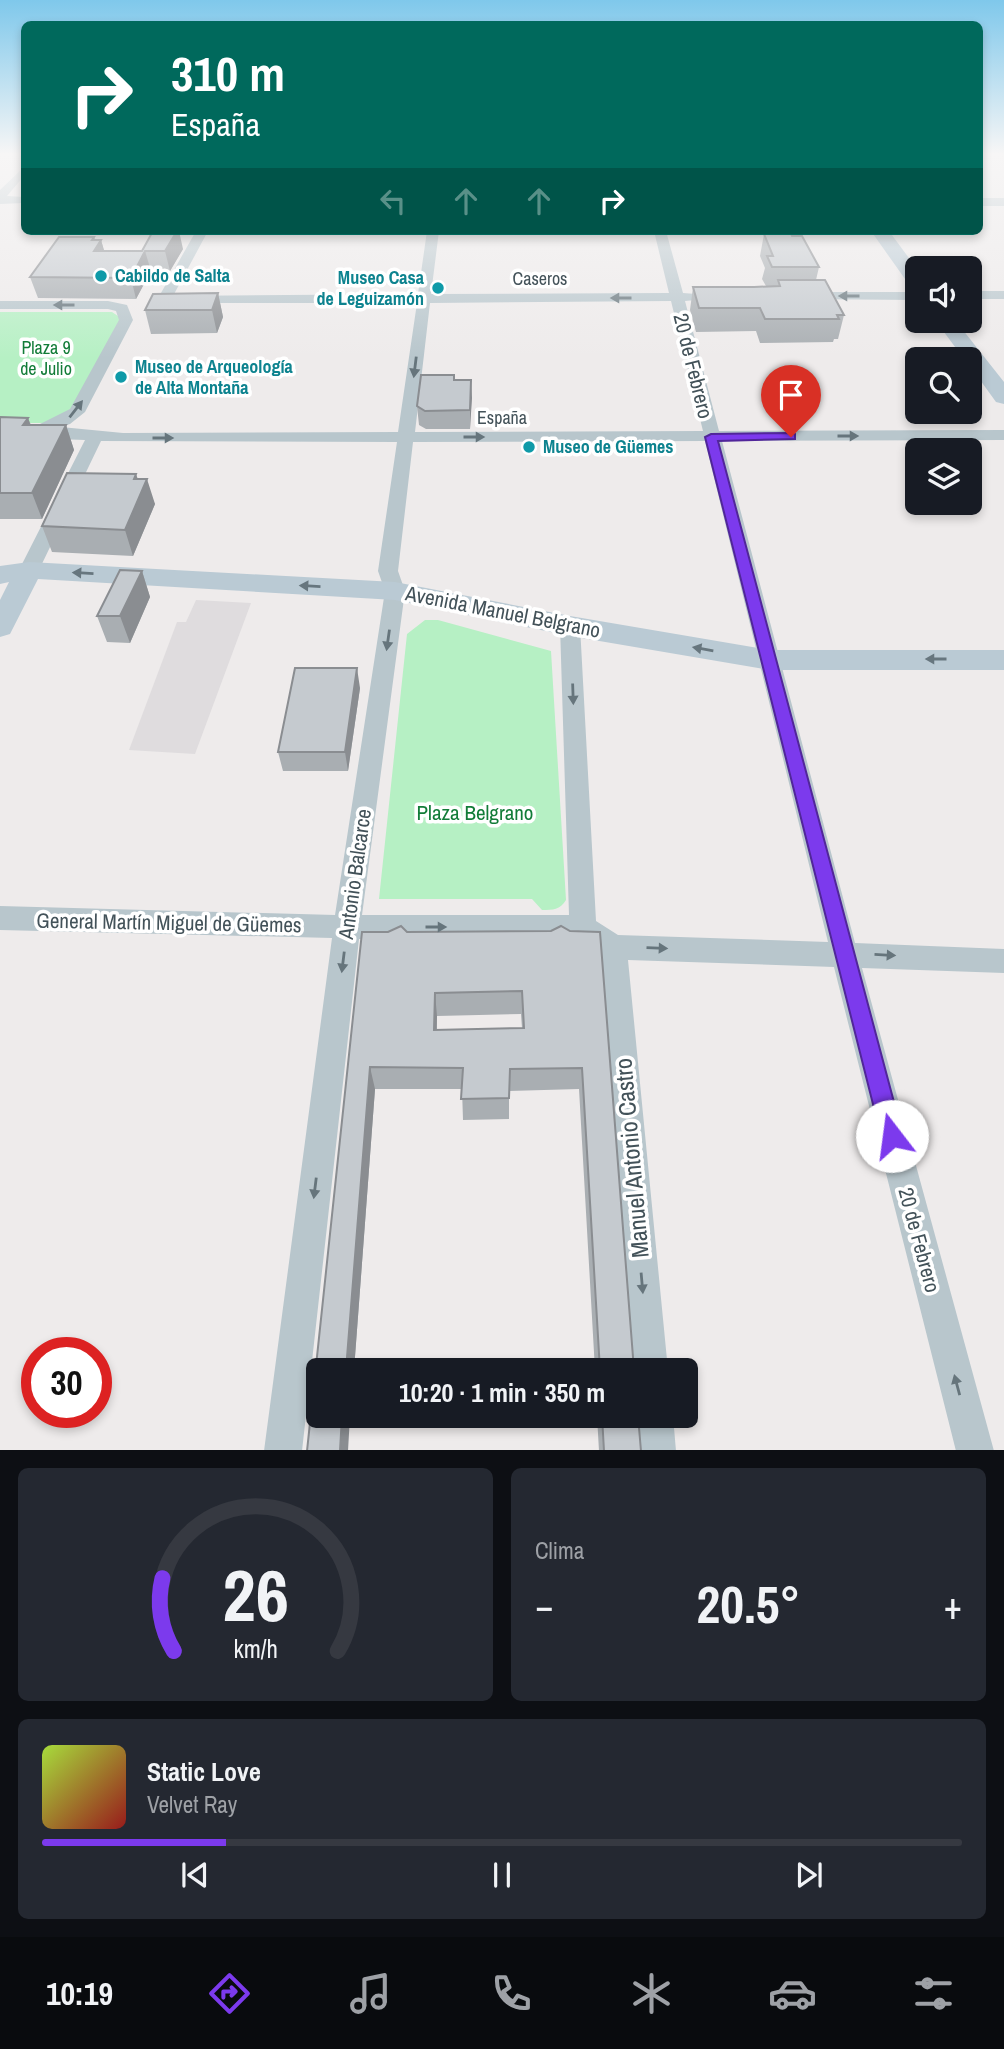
<!DOCTYPE html>
<html lang="es">
<head>
<meta charset="utf-8">
<style>
	body { margin:0; font-family:"Archivo Narrow",sans-serif; background:#242831; color:#f1f3f6; height:100vh; display:flex; flex-direction:column; font-size:26px; white-space:nowrap }
	* { box-sizing:border-box; margin:0 }
	p { font-size:23px; color:#9ea1a6 }
	.icon { flex:none; width:38px; height:38px; fill:none; stroke:currentColor; stroke-width:2; stroke-linecap:round; stroke-linejoin:round }
	.map { position:relative; height:1450px; overflow:hidden }
	.sheet { display:flex; flex-direction:column; gap:18px; padding:18px; background:#0d0f14; flex:1 }
	.sheet>* { flex:none }
	.banner { position:absolute; left:21px; top:21px; width:962px; height:214px; border-radius:10px; box-shadow:0 4px 10px #0003; background:#00695c; color:#fff; overflow:hidden }
	.controls { position:absolute; left:905px; top:256px; display:grid; gap:14px }
	.controls a { display:grid; place-items:center; width:77px; height:77px; border-radius:10px; background:#171b24; box-shadow:0 4px 10px #0003; font-size:35px }
	.speed { position:absolute; left:21px; top:1337px; display:flex; gap:14px; font-size:35px; font-weight:700; text-align:center }
	.speed>* { display:grid; place-content:center; width:91px; height:91px; border-radius:50%; background:#171b24; box-shadow:0 4px 10px #0003; line-height:1 }
	.speed .limit { border:10px solid #d22; background:#fff; color:#111 }
	.pin { position:absolute; display:grid; place-items:center; width:60px; height:60px; color:#fff; margin:-72px -30px; border-radius:50% 50% 50% 0; rotate:-45deg; box-shadow:0 0 7px #0007 }
	.pin .icon { rotate:45deg }
	.me { position:absolute; width:77px; margin:-38px; rotate:345deg; stroke-linejoin:round; filter:drop-shadow(0 0 5px #0008) }
	.turn { display:flex; align-items:center; gap:24px; height:147px; padding:0 35px; font-size:32px }
	.turn .icon { width:91px; height:91px; stroke-width:2.5 }
	.turn b { display:block; font-size:49px; line-height:60px }
	.lanes { display:flex; align-items:center; height:66px; padding:0 35px; background:#0003; justify-content:center; gap:35px; direction:ltr }
	.lanes .off { opacity:.35 }
	.big { font-size:52px; font-weight:800; line-height:1.1 }
	.sheet .card { flex:1; display:flex; flex-direction:column; justify-content:center; gap:10px; min-width:0; padding:0 24px; border-radius:10px; background:#242831 }
	.sheet .dial { align-items:center; gap:0 }
	.dial svg { height:182px; overflow:visible; fill:none; stroke:#363941; stroke-width:7; stroke-linecap:round; text-anchor:middle }
	.dial text { fill:#f1f3f6; stroke:none }
	.song { display:flex; align-items:center; gap:21px }
	.cover { width:84px; height:84px; border-radius:10px; background:linear-gradient(135deg,hsl(80 70% 55%),hsl(0 70% 35%)) }
	.played { height:7px; border-radius:4px; background:linear-gradient(90deg,#7c3aed 20%,#363941 20%) }
	.keys { display:flex; justify-content:space-around; direction:ltr }
	.heat { display:flex; justify-content:space-between; align-items:center; font-size:38px; direction:ltr }
	.sheet .tiles { flex:1; display:grid; gap:18px; grid-template-columns:1fr 1fr }
	.card:last-child { grid-column:span 2 }
	.trip { position:absolute; left:306px; top:1358px; width:392px; height:70px; border-radius:10px; background:#171b24; box-shadow:0 4px 10px #0003; font-weight:800; line-height:70px; text-align:center }
	.menu { display:flex; height:112px; justify-content:space-around; align-items:center; background:#090b0e; color:#9ea1a6 }
	.menu .icon { width:49px; height:49px }
	.menu .current { color:#7c3aed }
	.menu b { font-size:32px; color:#f1f3f6 }
	.map>svg:first-child { display:block }
</style>
</head>
<body>
<div class="map">
<svg width="1004" height="1451" viewBox="0 0 1004 1451">
	<rect width="100%" height="100%" fill="#eeebeb"/>
	<!-- education -->
	<path fill="#dfdcde" d="M196,600L251,603L195,754L129,750L177,622H186Z"/>
	<!-- green -->
	<path fill="#b6f0c4" d="M0,312H112L121,318L69,413L54,423H0Z
		M425,620H438L551,651L566,900C560,910 553,910 542,910L532,899H379L407,634Z"/>
	<g fill="none" stroke-linecap="round" stroke-linejoin="round">
		<!-- street -->
		<path fill="#b8c6cc" fill-rule="evenodd" d="M24,167V176L7,196L24,197V203L0,204V190Z
			M980,198H1004V206H980Z
			M196,231H208L173,296L418,294L427,231H439L431,294L669,293L654,231H666L683,293L696,294L698,297L696,300L685,301L719,431L1004,430V440L722,441L855,943L1004,949V973L862,968L994,1451H956L834,967L628,960L668,1370H632L600,953L579,939H359L302,1451H264L332,938L0,930V906L335,915L385,591L378,571L397,442L101,441L39,570L36,574H22L19,570L85,440L0,437V427H34L70,409L119,320L116,311L108,309H0V301H108L127,305L133,320L85,412L70,424L61,427L123,433L398,432L417,303H159L157,300ZM671,301L703,431L415,432L430,303ZM705,441L828,942L618,935L596,921L580,626L577,621H563L560,626L569,915H362L405,591L398,571L413,442Z
			M970,291H1004V299H970Z
			M802,292H917V300L797,299L795,296Z
			M635,1416H673L676,1451H638Z"/>
		<!-- secondary -->
		<path fill="#bacad4" fill-rule="evenodd" d="M871,231H889L917,269V288L910,286Z
			M935,320H955L1004,382V404L996,402L970,366V359H964Z
			M29,562L395,582L570,616L770,650H1004V670H770L570,636L395,600L38,579L10,634L0,637V600L9,582L0,584V566Z"/>
	</g>
	<!-- wall -->
	<path fill="#a9aeb2" fill-rule="evenodd" d="M764,234L792,236L819,267L816,280L844,315L838,339H834L833,342L760,343L756,331L696,332L690,310L693,287L766,286L762,279L765,268L760,256Z
		M94,237L95,240H101L104,251L183,249L170,271H151L136,299L38,298L30,277Z
		M218,293L223,317L217,333L151,334L145,310Z
		M454,375V380H471L470,429H426L419,425L417,406Z
		M0,417L28,418L31,425H66L74,450L42,519H0Z
		M138,479L155,504L133,556L52,552L42,526Z
		M142,571L150,597L130,643L107,642L97,616Z
		M360,688L348,771H283L278,752Z
		M561,926L634,1370H595L579,1089L509,1091V1119L463,1120L462,1089H375L354,1370L362,932L551,931ZM521,1014L522,1028L437,1030V1016Z
		M597,1416H638L641,1451H599Z"/>
	<!-- shaded-wall -->
	<path fill="#8a8d91" d="M177,231H179L183,249L170,271L165,251Z
		M94,237L97,247L101,240L107,260L100,271L92,240Z
		M145,251L151,271L136,299L131,278Z
		M218,293L223,317L217,333L212,310Z
		M471,380L472,398L470,429V410Z
		M28,418L37,443L23,425Z
		M66,425L74,450L42,519L32,493Z
		M136,474L142,491L147,479L155,504L133,556L125,530L134,479Z
		M142,571L150,597L130,643L120,616Z
		M357,668L360,688L348,771L345,752Z
		M435,993L437,1016L436,1052L434,1030Z
		M370,1067L375,1089L354,1370H346Z
		M342,1416H350L348,1451H340Z"/>
	<!-- building -->
	<path fill="#c5cacf" stroke="#8a8d91" stroke-width="2" fill-rule="evenodd" d="M153,231H177L165,251H145L131,278L30,277L59,237H94L92,240H101L94,251H142Z
		M774,231H790L792,236H802L819,267H772L767,256H773L764,234Z
		M778,280H825L844,315H837L839,319H765L760,308H699L693,287H754L780,286Z
		M218,293L212,310H145L153,294Z
		M421,375H454V380H471L470,410L425,411L417,406Z
		M0,417L28,418L23,425H66L32,493H0Z
		M67,473L136,474L134,479H147L125,530L42,526Z
		M120,570L142,571L120,616H97Z
		M295,668H357L345,752H278Z
		M401,926L407,932L551,931L561,926L570,931L600,932L634,1370H600L582,1068L510,1069L509,1098L461,1099L463,1068L370,1067L346,1370H318V1416H342L340,1451H307L362,932H388ZM522,991L524,1028L434,1030L435,993Z
		M602,1416H638L641,1451H604Z"/>
	<!-- one-way arrows -->
	<defs><path id="oneway-solid" d="M-6-.8H1V-3.2L6.5 0L1 3.2V.8H-6Z" transform="scale(1.75)"/></defs>
	<g fill="#66757c">
		<use href="#oneway-solid" transform="translate(849 296) rotate(180)"/>
		<use href="#oneway-solid" transform="translate(621 298) rotate(180)"/>
		<use href="#oneway-solid" transform="translate(64 305) rotate(180)"/>
		<use href="#oneway-solid" transform="translate(415 367) rotate(97)"/>
		<use href="#oneway-solid" transform="translate(76 409) rotate(-52)"/>
		<use href="#oneway-solid" transform="translate(848 436)"/>
		<use href="#oneway-solid" transform="translate(474 437)"/>
		<use href="#oneway-solid" transform="translate(163 438)"/>
		<use href="#oneway-solid" transform="translate(388 640) rotate(98)"/>
		<use href="#oneway-solid" transform="translate(573 694) rotate(88)"/>
		<use href="#oneway-solid" transform="translate(436 927)"/>
		<use href="#oneway-solid" transform="translate(657 948) rotate(2)"/>
		<use href="#oneway-solid" transform="translate(885 955) rotate(3)"/>
		<use href="#oneway-solid" transform="translate(343 962) rotate(97)"/>
		<use href="#oneway-solid" transform="translate(315 1188) rotate(97)"/>
		<use href="#oneway-solid" transform="translate(642 1283) rotate(85)"/>
		<use href="#oneway-solid" transform="translate(957 1385) rotate(-105)"/>
	</g>
	<g fill="#67767e">
		<use href="#oneway-solid" transform="translate(83 573) rotate(-177)"/>
		<use href="#oneway-solid" transform="translate(310 586) rotate(-177)"/>
		<use href="#oneway-solid" transform="translate(703 649) rotate(-170)"/>
		<use href="#oneway-solid" transform="translate(936 659) rotate(180)"/>
	</g>
	<!-- sky -->
	<linearGradient id="sky" x2="0" y2="1"><stop stop-color="#7fc8eb"/><stop offset="0.43" stop-color="#f7f6f6"/><stop offset="1" stop-color="#f7f6f6" stop-opacity="0"/></linearGradient>
	<rect width="1004" height="358" fill="url(#sky)"/>
	<!-- route -->
	<path fill="#7c3aed" stroke="#51269a" stroke-width="2" d="M791,433L795,434V439L718,441L903,1136L900,1144L892,1147L884,1144L881,1136L705,437L711,434Z"/>
	<!-- markers -->
	<g fill="#0f9aa8" stroke="#fff" stroke-width="2.5">
		<circle cx="101" cy="276" r="7"/>
		<circle cx="438" cy="288" r="7"/>
		<circle cx="121" cy="377" r="7"/>
		<circle cx="529" cy="447" r="7"/>
	</g>
	<g text-anchor="middle" stroke-width="7" stroke-linejoin="round" paint-order="stroke">
		<!-- far-culture labels -->
		<g font-size="18" font-weight="bold" fill="#0d838f" stroke="#fff" text-anchor="start">
			<text x="115" y="282">Cabildo de Salta</text>
			<text x="424" y="284" text-anchor="end">Museo Casa<tspan x="424" dy="21">de Leguizamón</tspan></text>
			<text x="135" y="373">Museo de Arqueología<tspan x="135" dy="21">de Alta Montaña</tspan></text>
			<text x="543" y="453">Museo de Güemes</text>
		</g>
		<!-- far-street labels -->
		<g font-size="18" fill="#435259" stroke="#fff">
			<text x="540" y="285">Caseros</text>
			<text x="502" y="424">España</text>
		</g>
		<!-- far-park labels -->
		<g font-size="18" fill="#127c38" stroke="#fff">
			<text x="46" y="354">Plaza 9<tspan x="46" dy="21">de Julio</tspan></text>
		</g>
		<!-- street labels -->
		<g font-size="21" fill="#435259" stroke="#fff">
			<text transform="translate(693 366) rotate(76)" y="7">20 de Febrero</text>
			<text transform="translate(503 612) rotate(11)" y="7">Avenida Manuel Belgrano</text>
			<text transform="translate(355 874) rotate(-82)" y="7">Antonio Balcarce</text>
			<text transform="translate(169 923) rotate(1)" y="7">General Martín Miguel de Güemes</text>
			<text transform="translate(919 1240) rotate(75)" y="7">20 de Febrero</text>
		</g>
		<!-- park labels -->
		<g font-size="21" fill="#127c38" stroke="#fff">
			<text x="475" y="820">Plaza Belgrano</text>
		</g>
		<!-- near-street labels -->
		<g font-size="24" fill="#435259" stroke="#fff">
			<text transform="translate(632 1158) rotate(-95)" y="8">Manuel Antonio Castro</text>
		</g>
	</g>
</svg>
<div class="controls">
<a><svg class="icon" aria-label="sound" viewBox="0 0 24 24"><path d="M4 9h4l5-4v14l-5-4H4zM17 9q2 3 0 6"/></svg></a>
<a><svg class="icon" aria-label="search" viewBox="0 0 24 24"><circle cx="10" cy="10" r="6"/><path d="M15 15l6 6"/></svg></a>
<a><svg class="icon" aria-label="layers" viewBox="0 0 24 24"><path d="M12 4l9 5-9 5-9-5zM3 14l9 5 9-5"/></svg></a>
</div>
<div class="speed"><div class="limit">30</div></div>
<div class="pin" style="left:791px;top:437px;background:#d93025"><svg class="icon" aria-label="arrive" viewBox="0 0 24 24"><path d="M6 21V4h12l-3 4 3 4H6"/></svg></div>
<svg class="me" style="left:892px;top:1136px" viewBox="-20 -20 40 40"><circle r="19" fill="#fff"/><path d="M0-13L10 11 0 6-10 11z" fill="#7c3aed"/></svg>
<div class="trip">10:20 · 1 min · 350 m</div>
<div class="banner">
<div class="turn"><svg class="icon" aria-label="right" viewBox="0 0 24 24"><path d="M7 20v-9h11M14 6l5 5-5 5"/></svg><div><b>310 m</b>España</div></div>
<div class="lanes"><svg class="icon off" aria-label="left" viewBox="0 0 24 24"><path d="M17 20v-9H6M10 6l-5 5 5 5"/></svg><svg class="icon off" aria-label="ahead" viewBox="0 0 24 24"><path d="M12 20V5M6 11l6-6 6 6"/></svg><svg class="icon off" aria-label="ahead" viewBox="0 0 24 24"><path d="M12 20V5M6 11l6-6 6 6"/></svg><svg class="icon" aria-label="right" viewBox="0 0 24 24"><path d="M7 20v-9h11M14 6l5 5-5 5"/></svg></div>
</div>
</div>
<section class="sheet">
<div class="tiles">
<div class="card dial"><svg viewBox="0 0 100 80">
<path d="M14 69A42 42 0 1 1 86 69"/>
<path d="M14 69A42 42 0 0 1 9 37" stroke="#7c3aed"/>
<text x="50" y="56" font-size="32" font-weight="700">26</text>
<text x="50" y="72" font-size="11">km/h</text>
</svg></div>
<div class="card"><p>Clima</p>
<div class="heat"><a>−</a><b class="big">20.5°</b><a>+</a></div>
</div>
<div class="card">
<div class="song"><i class="cover"></i><div><b>Static Love</b><p>Velvet Ray</p></div></div>
<div class="played"></div>
<div class="keys"><svg class="icon" aria-label="previous" viewBox="0 0 24 24"><path d="M18 5L8 12l10 7zM5 5v14"/></svg><svg class="icon" aria-label="pause" viewBox="0 0 24 24"><path d="M8 5v14M16 5v14"/></svg><svg class="icon" aria-label="next" viewBox="0 0 24 24"><path d="M6 5l10 7-10 7zM19 5v14"/></svg></div>
</div>
</div>
</section>
<nav class="menu">
<b>10:19</b>
<svg class="icon current" aria-label="directions" viewBox="0 0 24 24"><path d="M12 3l9 9-9 9-9-9zM9 14v-3h6M13 9l2 2-2 2"/></svg>
<svg class="icon" aria-label="music" viewBox="0 0 24 24"><path d="M9 18V5l10-2v13"/><circle cx="6" cy="18" r="3"/><circle cx="16" cy="16" r="3"/></svg>
<svg class="icon" aria-label="phone" viewBox="0 0 24 24"><path d="M5 4h4l2 5-3 2q2 4 5 5l2-3 5 2v4C11 20 4 13 5 4z"/></svg>
<svg class="icon" aria-label="climate" viewBox="0 0 24 24"><path d="M12 3v18M4 7l16 10M4 17L20 7"/></svg>
<svg class="icon" aria-label="car" viewBox="0 0 24 24"><path d="M5 17H2v-5l4-1 3-4h7l3 4 3 1v5h-3M9 17h6M6 11h13"/><circle cx="7" cy="17" r="2"/><circle cx="17" cy="17" r="2"/></svg>
<svg class="icon" aria-label="filters" viewBox="0 0 24 24"><path d="M4 7h16M4 17h16"/><circle cx="9" cy="7" r="2"/><circle cx="15" cy="17" r="2"/></svg>
</nav>
</body>
</html>
